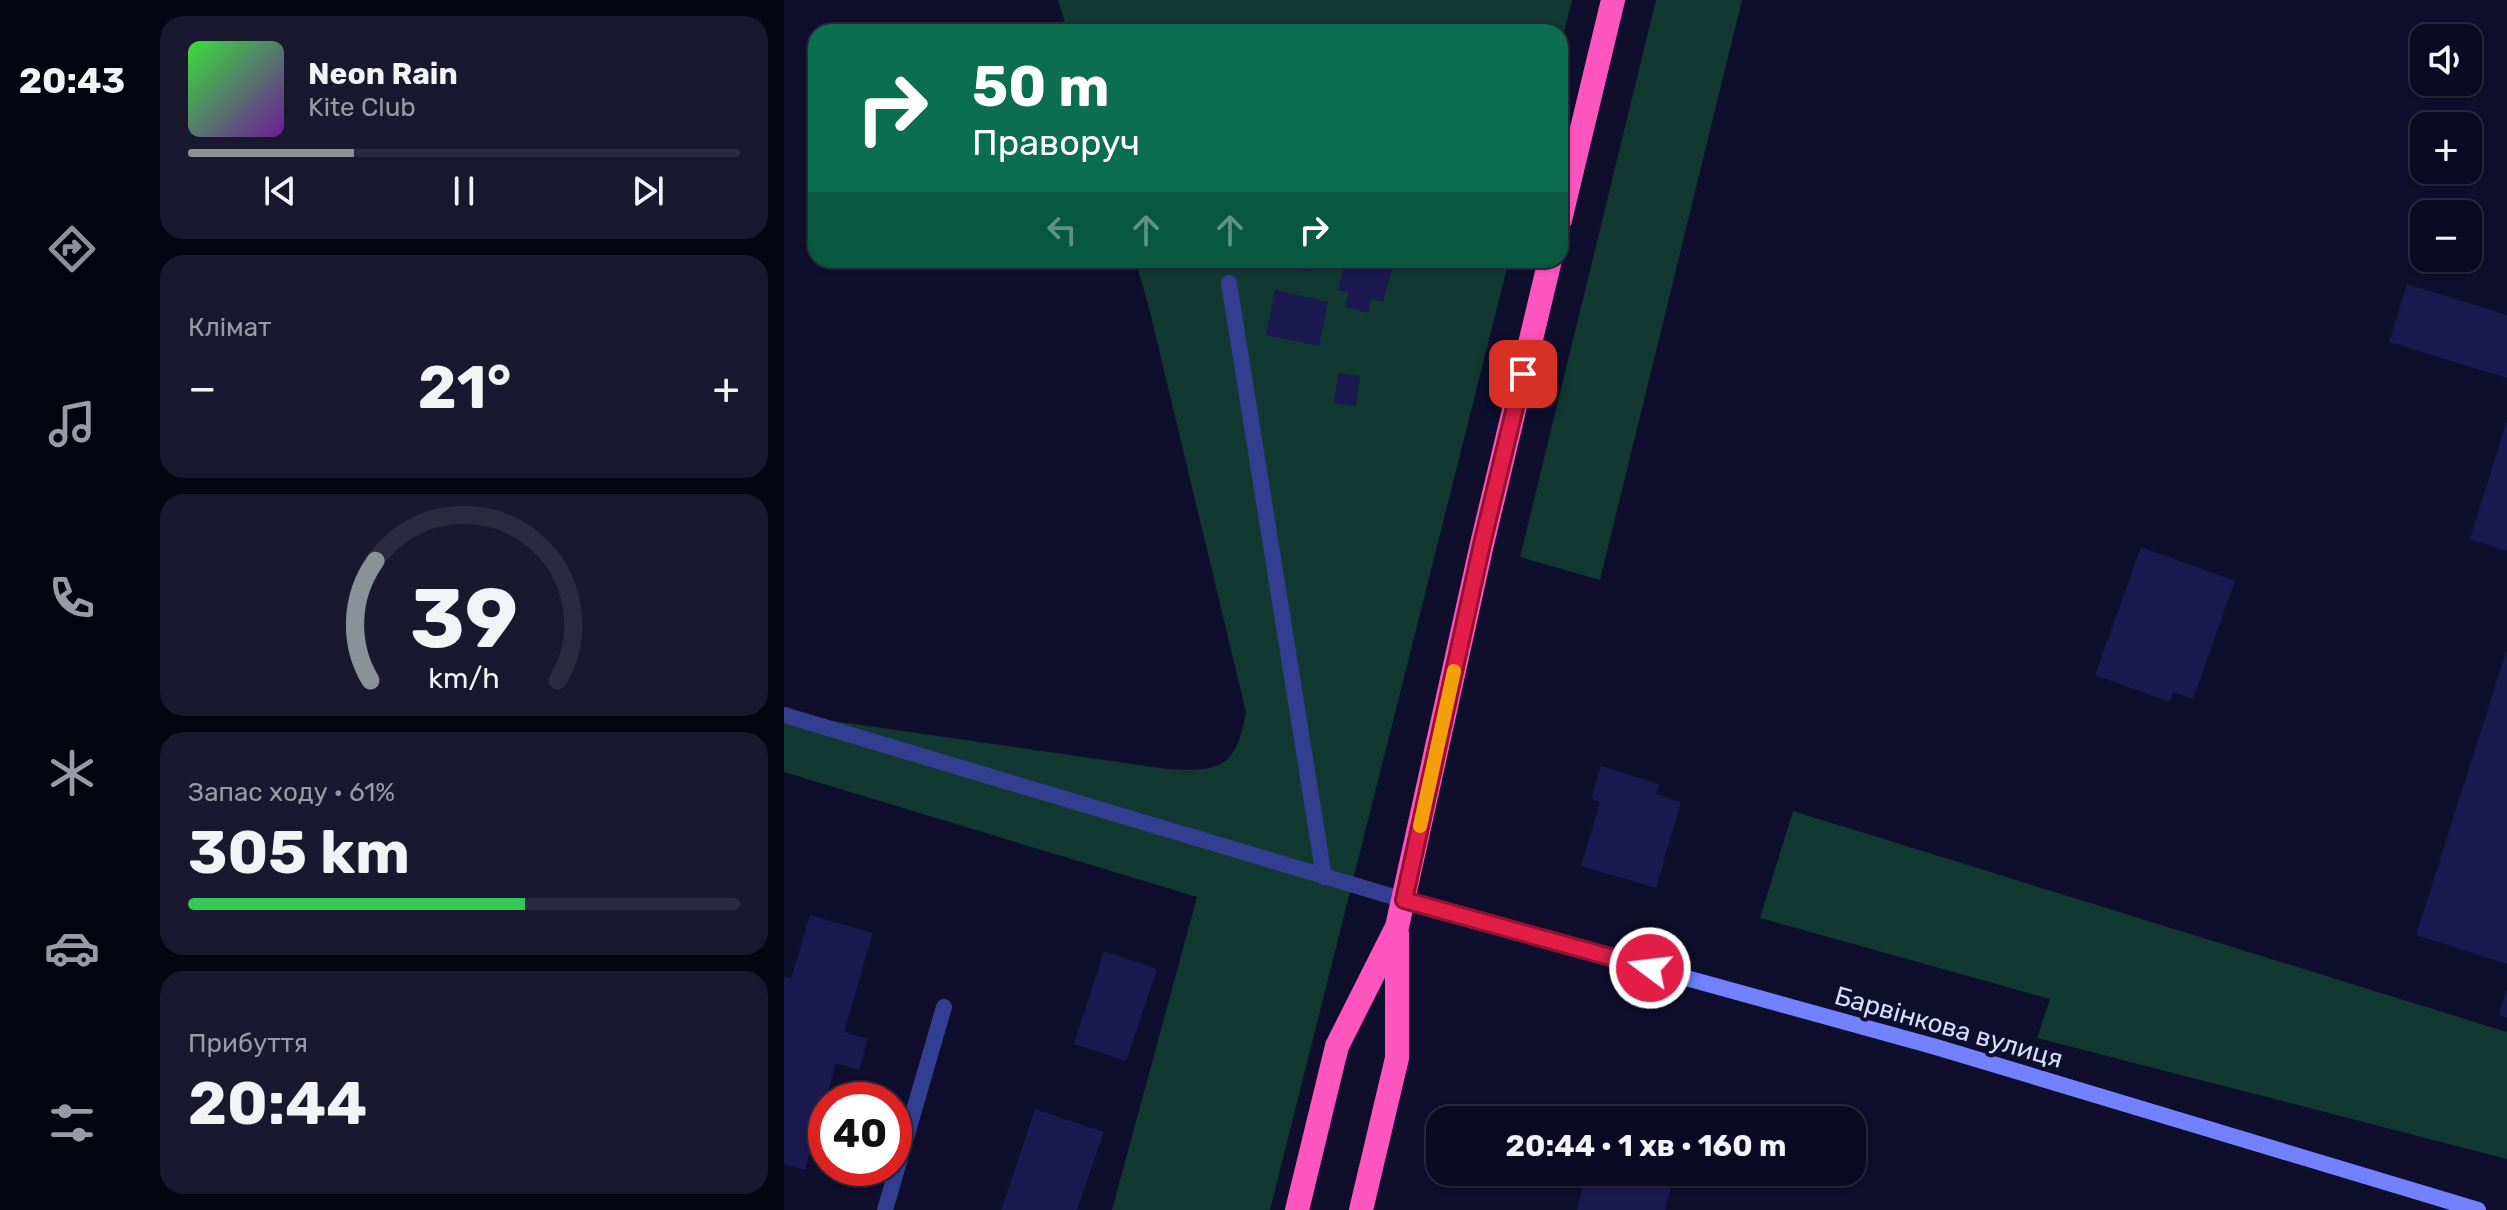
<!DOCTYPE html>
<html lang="uk">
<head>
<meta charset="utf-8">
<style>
	body { margin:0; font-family:Rubik,sans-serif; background:#19182f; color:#f1f3f6; height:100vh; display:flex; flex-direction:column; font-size:30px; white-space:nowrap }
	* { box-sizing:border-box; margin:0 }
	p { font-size:26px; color:#9a9aa5 }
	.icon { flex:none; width:44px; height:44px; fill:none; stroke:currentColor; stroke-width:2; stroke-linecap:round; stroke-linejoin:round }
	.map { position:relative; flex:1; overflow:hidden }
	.sheet { display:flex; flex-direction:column; gap:16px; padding:16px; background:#060613; width:640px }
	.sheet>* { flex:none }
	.banner { position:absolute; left:24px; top:24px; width:760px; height:244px; border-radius:24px; box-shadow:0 2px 6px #0004,0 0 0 2px #2b2b40; background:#0b6e4f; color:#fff; overflow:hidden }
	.controls { position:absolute; left:1626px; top:24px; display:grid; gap:16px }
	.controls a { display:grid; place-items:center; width:72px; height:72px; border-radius:16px; background:#0b0a22; box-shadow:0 2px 6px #0004,0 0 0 2px #2b2b40; font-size:40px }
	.speed { position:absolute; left:24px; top:1082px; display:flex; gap:16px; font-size:40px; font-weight:700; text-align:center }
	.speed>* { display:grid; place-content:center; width:104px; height:104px; border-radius:50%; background:#0b0a22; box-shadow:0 2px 6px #0004,0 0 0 2px #2b2b40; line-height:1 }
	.speed .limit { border:12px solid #d22; background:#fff; color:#111 }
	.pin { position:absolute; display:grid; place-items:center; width:68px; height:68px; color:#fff; margin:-34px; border-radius:16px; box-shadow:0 4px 12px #0006 }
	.me { position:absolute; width:88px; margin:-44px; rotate:285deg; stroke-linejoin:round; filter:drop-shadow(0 0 6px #0008) }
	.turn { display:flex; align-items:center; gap:28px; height:168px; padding:0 32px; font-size:36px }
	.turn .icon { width:104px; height:104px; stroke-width:2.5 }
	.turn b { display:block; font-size:56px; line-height:68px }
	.lanes { display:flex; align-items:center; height:76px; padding:0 32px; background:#0003; justify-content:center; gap:40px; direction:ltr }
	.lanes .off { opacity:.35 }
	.big { font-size:60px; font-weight:700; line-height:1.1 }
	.sheet .card { flex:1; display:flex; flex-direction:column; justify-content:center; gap:12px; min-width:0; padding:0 28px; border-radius:24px; background:#19182f }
	.sheet .dial { align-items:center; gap:0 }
	.dial svg { height:208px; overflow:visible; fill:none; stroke:#2b2b40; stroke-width:7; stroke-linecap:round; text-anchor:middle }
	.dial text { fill:#f1f3f6; stroke:none }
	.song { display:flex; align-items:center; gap:24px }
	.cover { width:96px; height:96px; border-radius:12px; background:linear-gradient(135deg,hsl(120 70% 55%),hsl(280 70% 35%)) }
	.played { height:8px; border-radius:4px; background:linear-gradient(90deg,#8c9099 30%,#2b2b40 30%) }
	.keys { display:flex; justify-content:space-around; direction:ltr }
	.heat { display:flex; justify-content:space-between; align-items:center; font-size:44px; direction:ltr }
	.charge { height:12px; border-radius:6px; background:linear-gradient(90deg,#34c759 61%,#2b2b40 0) }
	.trip { position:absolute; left:642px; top:1106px; width:440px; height:80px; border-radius:24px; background:#0b0a22; box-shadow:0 2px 6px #0004,0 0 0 2px #2b2b40; font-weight:700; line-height:80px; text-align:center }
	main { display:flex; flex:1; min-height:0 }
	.tab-bar { display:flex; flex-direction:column; width:144px; justify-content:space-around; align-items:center; background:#04040e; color:#9a9aa5 }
	.tab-bar .icon { width:56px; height:56px }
	.tab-bar .selected { color:#8c9099 }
	.tab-bar b { font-size:36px; color:#f1f3f6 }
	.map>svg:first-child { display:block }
</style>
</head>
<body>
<main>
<nav class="tab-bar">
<b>20:43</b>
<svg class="icon selected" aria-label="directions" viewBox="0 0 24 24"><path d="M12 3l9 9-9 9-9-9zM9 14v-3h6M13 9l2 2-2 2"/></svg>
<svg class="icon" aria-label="music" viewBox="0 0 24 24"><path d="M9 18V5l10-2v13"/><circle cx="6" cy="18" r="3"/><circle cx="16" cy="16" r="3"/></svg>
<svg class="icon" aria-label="phone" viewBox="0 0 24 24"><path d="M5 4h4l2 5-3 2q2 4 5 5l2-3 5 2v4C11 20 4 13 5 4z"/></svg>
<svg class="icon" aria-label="climate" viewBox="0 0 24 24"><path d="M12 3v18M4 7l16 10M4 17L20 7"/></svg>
<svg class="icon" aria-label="car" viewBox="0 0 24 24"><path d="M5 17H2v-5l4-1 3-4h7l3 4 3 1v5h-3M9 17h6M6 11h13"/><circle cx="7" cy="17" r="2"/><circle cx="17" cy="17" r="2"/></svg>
<svg class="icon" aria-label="filters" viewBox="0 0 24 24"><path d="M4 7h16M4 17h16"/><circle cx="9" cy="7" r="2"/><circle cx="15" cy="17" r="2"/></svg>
</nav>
<section class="sheet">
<div class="card">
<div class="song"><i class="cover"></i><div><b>Neon Rain</b><p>Kite Club</p></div></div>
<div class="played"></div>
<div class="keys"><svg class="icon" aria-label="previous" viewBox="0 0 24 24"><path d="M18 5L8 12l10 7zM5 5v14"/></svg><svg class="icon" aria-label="pause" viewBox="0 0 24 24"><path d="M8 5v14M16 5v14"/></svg><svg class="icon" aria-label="next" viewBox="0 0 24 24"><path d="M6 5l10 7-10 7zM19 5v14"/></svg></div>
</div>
<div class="card"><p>Клімат</p>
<div class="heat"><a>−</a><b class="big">21°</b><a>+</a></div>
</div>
<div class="card dial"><svg viewBox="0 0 100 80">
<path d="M14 69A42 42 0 1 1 86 69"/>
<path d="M14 69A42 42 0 0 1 16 23" stroke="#8c9099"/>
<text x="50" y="56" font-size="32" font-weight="700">39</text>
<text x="50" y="72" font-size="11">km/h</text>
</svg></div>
<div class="card"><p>Запас ходу · 61%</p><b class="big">305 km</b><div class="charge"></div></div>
<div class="card"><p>Прибуття</p><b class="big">20:44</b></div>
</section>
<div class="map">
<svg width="1723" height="1210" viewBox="0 0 1723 1210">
	<rect width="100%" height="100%" fill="#0f0e2d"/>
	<!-- green -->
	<path fill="#113831" d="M274,0H788L776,49V32H284Z
		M872,0H958L816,580L736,557Z
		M351,260H725L486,1210H328L413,897L0,772V714L383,769C437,772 452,768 462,712L364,304Z
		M1009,811L1723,1032V1159L1253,1038L1266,999L976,918Z"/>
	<!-- building -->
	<path fill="#1c1850" d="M501,260H540L535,266L526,271L515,270L506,266Z
		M562,260H611L599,302L587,299L584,313L561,307L565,293L554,290Z
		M1623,284L1723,315V378L1605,342Z
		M491,290L544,302L535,346L482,335Z
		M554,373L576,376L572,406L550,403Z
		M1722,423H1723V551L1686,539Z
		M1357,547L1451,581L1409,699L1389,692L1386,702L1311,675Z
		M1722,652H1723V964L1632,935Z
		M817,766L875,784L872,794L897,802L872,888L797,866L816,802L807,799Z
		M26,915L89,933L60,1032L84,1039L75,1070L52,1063L21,1170L0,1164V976L7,978Z
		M320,951L373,969L342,1061L290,1044Z
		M1722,990H1723V1018L1715,1015Z
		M251,1109L320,1132L293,1210H217Z
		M802,1172H891L881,1210H793Z"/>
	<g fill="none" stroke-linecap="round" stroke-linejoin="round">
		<!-- lane -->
		<path stroke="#343e91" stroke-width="16" d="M101,1210L160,1007"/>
		<!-- street -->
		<path stroke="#343e91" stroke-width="16" d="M445,283L540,877
			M0,715L620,900"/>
		<!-- secondary -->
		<path stroke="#7181ff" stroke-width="16" d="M620,900L1152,1047L1694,1210"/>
		<!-- highway -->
		<path stroke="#ff55be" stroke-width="24" d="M776,220L829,0
			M513,1210L553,1046L613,927L698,544L766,260
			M577,1210L613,1058V934"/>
	</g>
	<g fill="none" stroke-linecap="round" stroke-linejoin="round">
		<defs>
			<path id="route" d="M739,374L698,544L620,900L866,968"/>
		</defs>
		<!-- route casing -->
		<use href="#route" stroke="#92132f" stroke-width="20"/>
		<!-- route -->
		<use href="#route" stroke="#e11d48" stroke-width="14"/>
		<!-- slow -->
		<path stroke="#f59e0b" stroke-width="14" d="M636,826L670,671"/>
	</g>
	<g text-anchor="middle" stroke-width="8" stroke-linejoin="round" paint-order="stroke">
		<!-- street labels -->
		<g font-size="26" fill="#dadbff" stroke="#0f0e2d">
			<text transform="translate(1165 1027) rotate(16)" y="9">Барвінкова вулиця</text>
		</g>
	</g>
</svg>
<div class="controls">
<a><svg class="icon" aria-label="sound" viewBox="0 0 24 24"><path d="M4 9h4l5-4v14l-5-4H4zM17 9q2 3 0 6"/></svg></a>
<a>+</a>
<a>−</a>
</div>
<div class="speed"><div class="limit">40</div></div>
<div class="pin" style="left:739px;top:374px;background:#d93025"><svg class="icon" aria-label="arrive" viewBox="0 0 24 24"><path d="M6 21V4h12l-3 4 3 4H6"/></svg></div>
<svg class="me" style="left:866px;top:968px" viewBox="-20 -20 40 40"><circle r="17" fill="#e11d48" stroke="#fff" stroke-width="3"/><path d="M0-11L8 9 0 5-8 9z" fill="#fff"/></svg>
<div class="trip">20:44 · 1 хв · 160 m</div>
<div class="banner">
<div class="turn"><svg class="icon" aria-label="right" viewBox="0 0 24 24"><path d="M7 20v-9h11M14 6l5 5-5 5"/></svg><div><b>50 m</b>Праворуч</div></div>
<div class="lanes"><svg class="icon off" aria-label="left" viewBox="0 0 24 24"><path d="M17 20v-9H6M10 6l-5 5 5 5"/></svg><svg class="icon off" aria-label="ahead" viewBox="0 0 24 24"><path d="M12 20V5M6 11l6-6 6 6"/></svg><svg class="icon off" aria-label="ahead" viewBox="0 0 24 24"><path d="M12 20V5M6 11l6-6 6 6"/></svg><svg class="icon" aria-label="right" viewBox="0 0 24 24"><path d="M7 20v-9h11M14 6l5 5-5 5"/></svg></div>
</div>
</div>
</main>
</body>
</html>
